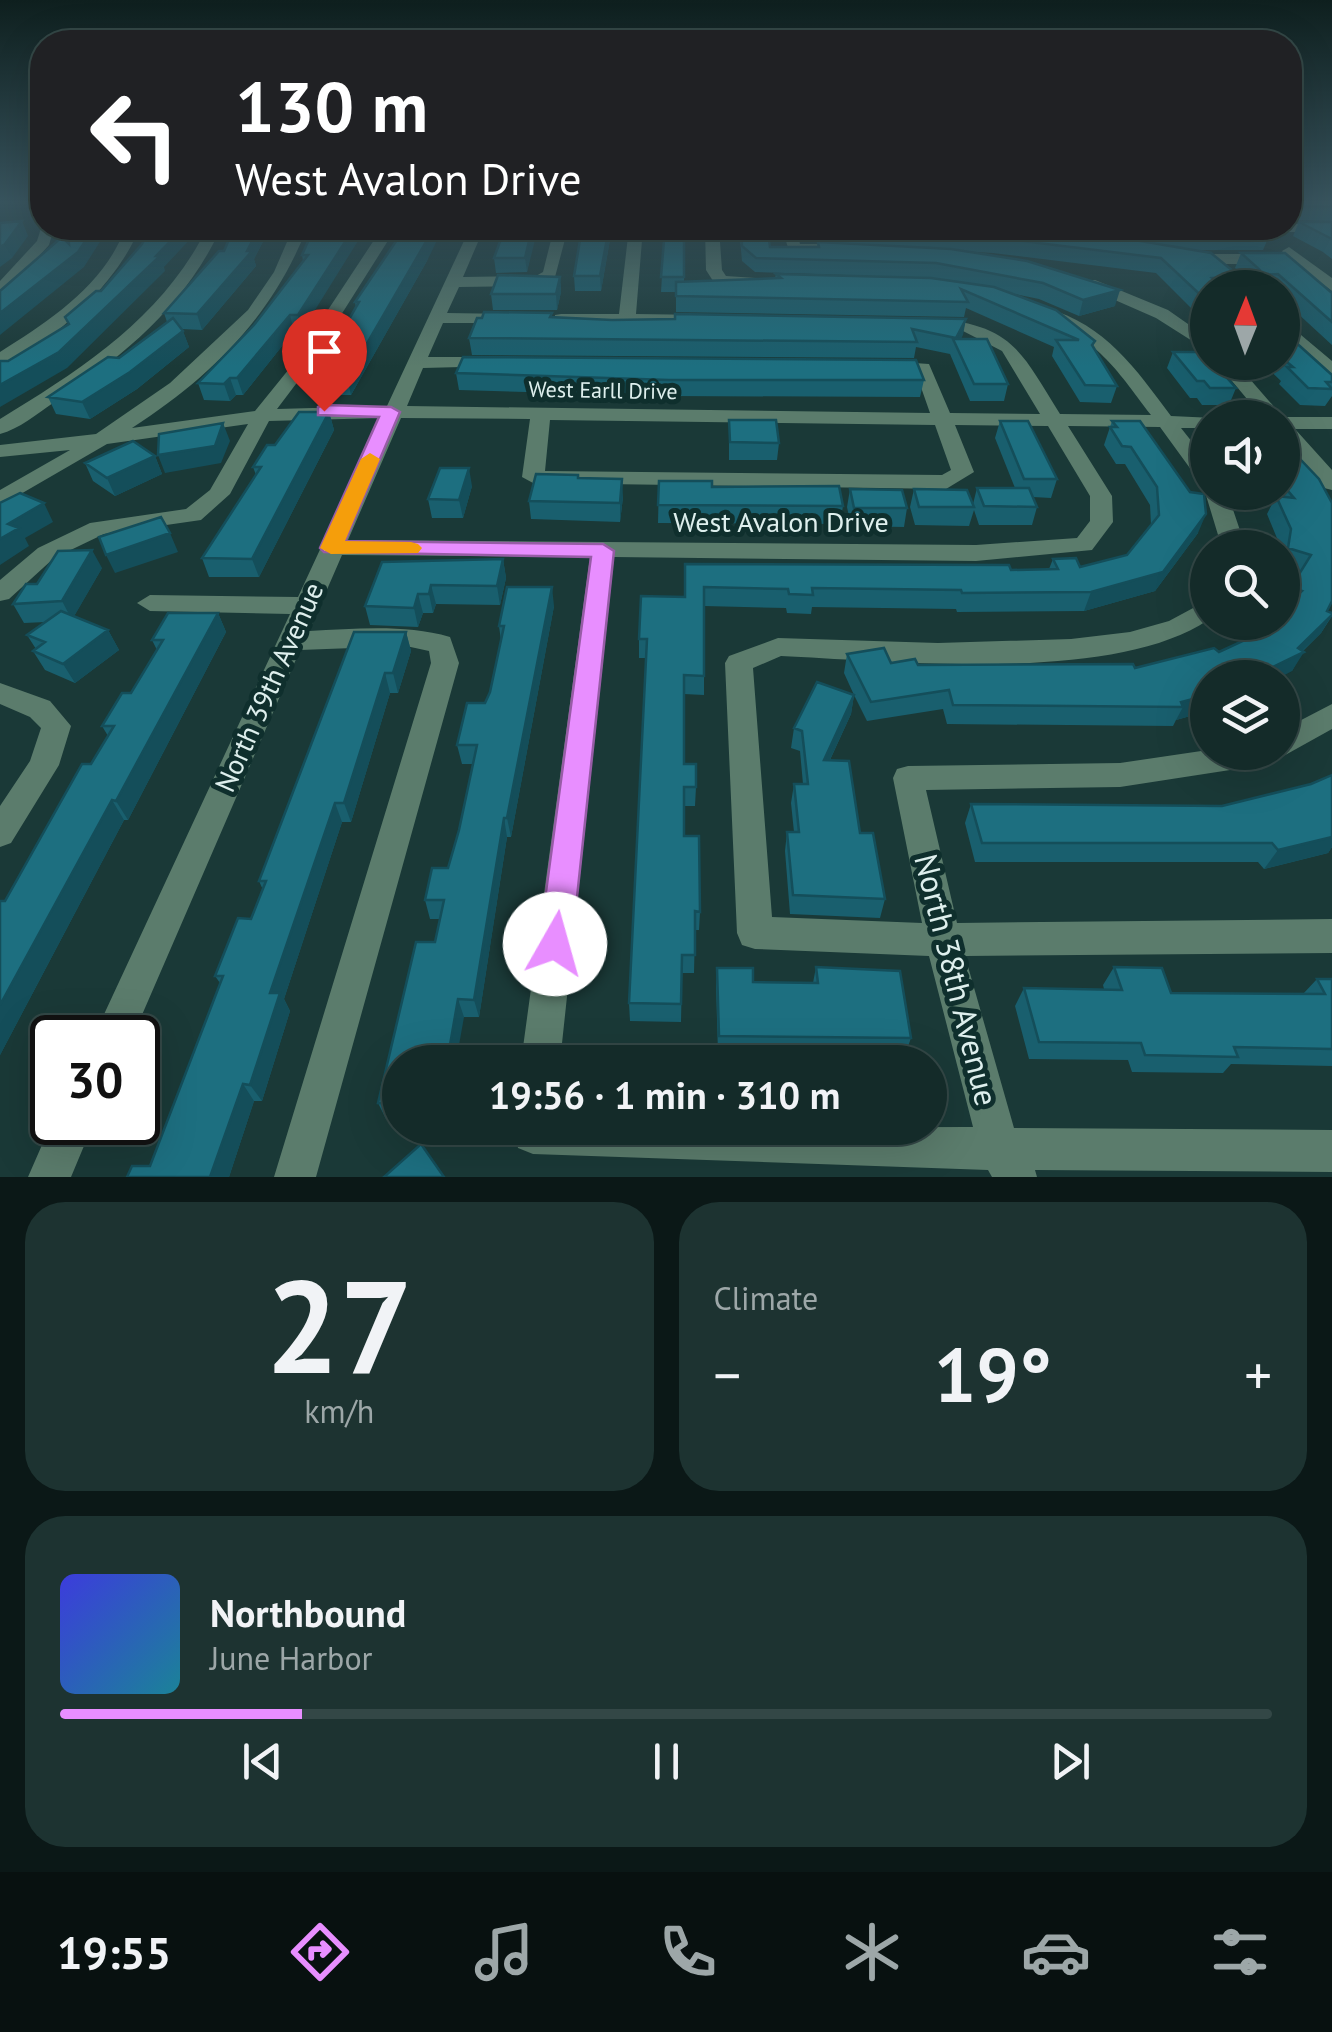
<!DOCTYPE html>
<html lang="en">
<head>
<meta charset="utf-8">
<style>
	body { margin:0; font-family:"PT Sans",sans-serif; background:#1d3331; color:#f1f3f6; height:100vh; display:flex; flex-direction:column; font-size:38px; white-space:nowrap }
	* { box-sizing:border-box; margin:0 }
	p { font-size:32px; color:#9da7a8 }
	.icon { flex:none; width:55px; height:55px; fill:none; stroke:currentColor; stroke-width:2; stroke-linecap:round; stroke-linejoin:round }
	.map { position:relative; height:1177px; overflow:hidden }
	.details { display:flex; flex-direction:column; gap:25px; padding:25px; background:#0b1817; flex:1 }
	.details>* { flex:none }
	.top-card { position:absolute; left:30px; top:30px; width:1272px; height:210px; border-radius:40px; box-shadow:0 10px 40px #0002,0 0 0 2px #334746; background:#202124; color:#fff; overflow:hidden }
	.needle { width:65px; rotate:1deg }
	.fabs { position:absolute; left:1190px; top:270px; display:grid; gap:20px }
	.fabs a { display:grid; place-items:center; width:110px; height:110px; border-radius:50%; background:#142b29; box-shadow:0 10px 40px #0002,0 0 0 2px #334746; font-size:50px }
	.speed { position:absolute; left:30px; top:1015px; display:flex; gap:20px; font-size:50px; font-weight:700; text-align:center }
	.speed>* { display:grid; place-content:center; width:130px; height:130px; border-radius:50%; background:#142b29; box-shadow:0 10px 40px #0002,0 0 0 2px #334746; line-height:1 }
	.speed .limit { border:5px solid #111; border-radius:15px; background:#fff; color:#111 }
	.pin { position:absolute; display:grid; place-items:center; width:85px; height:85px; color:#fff; margin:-102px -42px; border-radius:50% 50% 50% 0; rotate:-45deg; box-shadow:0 0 10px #0007 }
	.pin .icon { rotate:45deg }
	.me { position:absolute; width:110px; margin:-55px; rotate:7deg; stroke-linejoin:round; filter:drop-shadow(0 0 8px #0008) }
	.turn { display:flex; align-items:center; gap:35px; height:210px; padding:0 40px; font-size:45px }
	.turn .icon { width:130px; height:130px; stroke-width:2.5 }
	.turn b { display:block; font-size:70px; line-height:85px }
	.big { font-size:75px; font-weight:700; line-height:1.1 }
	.details .card { flex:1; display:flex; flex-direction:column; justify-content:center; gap:15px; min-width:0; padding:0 35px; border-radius:40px; background:#1d3331 }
	.details .dial { align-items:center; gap:0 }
	.dial b { font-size:130px; line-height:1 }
	.song { display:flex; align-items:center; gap:30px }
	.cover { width:120px; height:120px; border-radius:15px; background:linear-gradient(135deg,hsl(240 70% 55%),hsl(190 70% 35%)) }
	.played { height:10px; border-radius:5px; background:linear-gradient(90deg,#e88eff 20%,#334746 20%) }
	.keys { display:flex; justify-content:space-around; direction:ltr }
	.heat { display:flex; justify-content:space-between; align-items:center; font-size:55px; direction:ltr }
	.details .tiles { flex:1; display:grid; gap:25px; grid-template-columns:1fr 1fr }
	.card:last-child { grid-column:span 2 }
	.trip { position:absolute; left:382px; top:1045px; width:565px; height:100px; border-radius:50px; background:#142b29; box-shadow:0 10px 40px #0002,0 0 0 2px #334746; font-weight:700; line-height:100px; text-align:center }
	.tabs { display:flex; height:160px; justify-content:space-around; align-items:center; background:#081110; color:#9da7a8 }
	.tabs .icon { width:70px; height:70px }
	.tabs .selected { color:#e88eff }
	.tabs b { font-size:45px; color:#f1f3f6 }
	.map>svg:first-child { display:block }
</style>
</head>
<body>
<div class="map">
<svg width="1332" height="1177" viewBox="0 0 1332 1177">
	<rect width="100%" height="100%" fill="#1a3937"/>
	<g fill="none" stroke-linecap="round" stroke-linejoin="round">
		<!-- minor -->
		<path fill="#5b7c6c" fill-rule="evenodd" d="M33,202H42V212L37,211Z
			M1290,224H1332V232H1183L1176,228H1290Z
			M42,225L54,228L49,245L6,293L0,295V281L37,241Z
			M125,228H139C123,276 49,350 0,365V352C49,321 105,285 125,228Z
			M207,228H221C185,306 123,357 53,403C37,414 19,429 0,434V419C82,369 163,317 207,228Z
			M293,228H307C272,317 211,377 132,428L255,411L289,369L382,228H396L305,372L277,409L387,406L470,228H484L463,277L536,276L543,272L554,228H568L555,277L539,286L459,287L447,313L511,314L517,315V323H443L428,357H495L504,362L501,366L423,368L407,406L930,413L916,373L879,370L876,366L885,361L929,364L950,413L1040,414L1002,351L963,331L925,327V319L931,318C1013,325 1020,350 1060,414L1151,415C1113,365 1100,342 1040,317L1038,313L1046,308C1106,325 1135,368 1171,416L1214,418H1208V428H1181L1208,462V483L1200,482L1160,427L1068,426L1112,496L1113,522L1092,550L976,561L614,557L560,1062H521L590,557L342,555L309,631C356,629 404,624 450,637L459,663L316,1177H274L431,663L429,651L406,646L300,650L132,1038H93L290,614L150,611L137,603L150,595L298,597L381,418L269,421L230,494L201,520L104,534L54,558L9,599L0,601V580L38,548L90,523L186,509L210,490L248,424L107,444L0,506V490L70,450L0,457V445L96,434L170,383L248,310L274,272ZM401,418L530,419L522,477L533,483L946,489L974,472L955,425L1048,426L1090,496V521L1077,538L976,545L348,540ZM550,420L935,425L951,470L942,475L545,471Z
			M629,228H643L636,314L706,315L714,320L712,324L555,323V315L561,314H619Z
			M705,228H719L722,270L726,276L756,278V284H715L706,270Z
			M782,228H796L800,244H828L835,248L828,252L789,251Z
			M1289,247L1332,278V291L1295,264H1225L1251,288H1233L1207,264H1188L1180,259L1188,254H1284L1282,251Z
			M1083,280H1095L1168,310L1208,338V351L1156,318L1083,286Z
			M1282,319L1332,361V377L1325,375L1282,334Z
			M1216,362H1235L1283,417H1332V429H1295L1332,470V490L1324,488L1282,440V418H1263Z
			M1208,488V492H1227L1246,548H1222L1205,492Z
			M1208,600V620C1113,684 894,661 781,656L753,668L772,917L922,923L893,778L897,769L908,766L1120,763L1208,750L1282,752V730L1332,704V729L1269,764L1120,787L926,790L957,923L1332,919V953L965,956L1014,1128L1332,1130V1172L1035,1170L1037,1177H992L988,1170L533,1154L518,1148L513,1128L973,1127L929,956L755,949L742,945L737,933L725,663L729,656L778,638L938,643L1071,639L1130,632L1169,621Z
			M0,683L50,701L71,726L59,765L11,843L0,847V806L30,761L41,728L30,717L0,704Z
			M52,1122H94L71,1177H28Z"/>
	</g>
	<!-- wall -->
	<path fill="#195f6e" d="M1290,202H1332V221L1290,220Z
		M1299,222H1332V259L1323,252L1293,236Z
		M234,228H270L254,259L256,266L202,330L182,329L189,347L137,389L90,419L56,414L48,397L119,358L167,322L164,313L224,251Z
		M314,228L302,331H294L243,395H236L230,401L204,400L198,383L254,325L303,261L302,255Z
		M582,228H612L601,291H575L574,276Z
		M665,228H692L691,237H684V282L775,278L776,274L878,276L755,272L742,261L739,228H767L770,247H817L818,242L877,245L812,241L809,228H1188L1208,231L1209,228L1269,236L1263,250H1197L1239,276L1234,288H1208V321L1197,314L1156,273L993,253L961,251L1115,306L1079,316L1039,299L1010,293L1095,341L1093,347L1117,386L1111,403L1080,402L1052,356L1054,347L966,308L964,317L676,312V292H661Z
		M532,248L527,272L496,273L494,258Z
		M1241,253L1332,293V345L1282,299V288H1254V285L1235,268Z
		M428,259L351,395H320L315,378L356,308L355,302Z
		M560,277L561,292L557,310H493L491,294Z
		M552,317L612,320L966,319L961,339L1008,384L1004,401H970L950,354L916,347L914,358L472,355L469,338Z
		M1282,330L1332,375V396L1325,406L1300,405L1279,384L1281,381L1261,362H1282Z
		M1173,352L1236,388L1229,405H1202L1197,398H1190L1167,368Z
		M456,373L924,380L920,397L669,396L459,390Z
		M329,412L334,430L259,577H209L202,558L256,475L253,467L275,445Z
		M729,420L779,443L777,460H729Z
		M1000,421L1057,479L1051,498L1033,497L1037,507L1032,525H979L974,510L969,526L915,525L910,507L914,489L973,504L977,488H1015L995,438Z
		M1112,421L1198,533L1155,591L1084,611L957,612L956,609L812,607L811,614L787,613L786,608L704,606V695L684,694V764L696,787L695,806H684V836L700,912L699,930H695L694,973H682L681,1022L630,1021L629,1003L646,658H639V639L684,597L685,564L1011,570L1049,569L1053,559L1080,567L1127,555L1151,525L1150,505L1125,464H1116L1104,445Z
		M1282,440L1327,611L1332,616L1321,633L1303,651L1292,671L1208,678V711L1176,720L1173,726L947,724L943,709L867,721L854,695L851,714L830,760L860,833L885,899L880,918L790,914L785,851L787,832H794L791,803L794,784H803L800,751L791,748L794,728L854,695L844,673L847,654L891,663L918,665L1135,668L1219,652L1261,633L1267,622H1282V602L1300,573L1282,568V548H1281L1267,514L1273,502L1266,492H1282Z
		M155,456L162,474L115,496L93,481L85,463Z
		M578,478L623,497L620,522L531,519L529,501Z
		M659,481L843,506L840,524L658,523Z
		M472,486L463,518H432L428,499Z
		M850,489L907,508L904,527L851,526L847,507Z
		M503,559L506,578L500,605L436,604L433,613H423L418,627L370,625L365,606Z
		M102,568L74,616L108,630L119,650L75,683L45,670L33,651L36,649L27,635L46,622L24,623L13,604Z
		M554,606L511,837H507L479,1017H464L400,1062V1120L386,1119L378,1103L435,942L440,919H430L425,900L448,868L459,830L473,764H462L457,745L485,703L490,692L501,641L499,626Z
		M218,613L226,632L128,820H124L0,1055V901H5L108,736L102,726L131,693L157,650L152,640Z
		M406,632L411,651L398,693H390L351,822H342L284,999L290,1011L262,1101H254L229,1177H127L150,1166L220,983L215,976L251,919L263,890L259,881Z
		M1332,775V847L1328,853L1264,869L1258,862H975L965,823L971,804L1222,806L1311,784Z
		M816,967L911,1038L905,1055L718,1053L716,986L717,968L753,982L813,983Z
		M1114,967L1171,993L1303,994L1317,979H1332V1066L1231,1064L1223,1073L1132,1072L1128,1060L1029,1059L1015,1006L1024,988L1104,989L1103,985Z"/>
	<!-- shaded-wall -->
	<path fill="#144e5a" d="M1296,206L1290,220V208Z
		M22,221L28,236L12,258L0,267V247Z
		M94,228H108V229L84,267L0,335V313Z
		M183,228H196V233L164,267L165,271L67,368L0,407V385L156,256Z
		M259,228H270L254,259L256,266L202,330L197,314L247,251Z
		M354,228H366L302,331L298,315Z
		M434,228H443L428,259L351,395L347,378Z
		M532,228H538L527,272L525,258Z
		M609,228H612L601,291L600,276Z
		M560,277L561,292L557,310L556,294Z
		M1120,290L1115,306L1079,316L1083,300Z
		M290,315L294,331L243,395L237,378Z
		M966,319L963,335L957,347L956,338Z
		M183,331L189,347L137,389L90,419L82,402Z
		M230,378L236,395L230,401L224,384Z
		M329,412L334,430L259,577L252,559Z
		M223,423L230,441L221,463L165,473L158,455Z
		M155,456L162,474L115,496L107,478Z
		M469,468L472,486L463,518L459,500Z
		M622,479L623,497L620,522V503Z
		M44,503L53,522L25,538L29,546L0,565V539L8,524Z
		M1206,514L1198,533L1155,591L1084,611L1091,592Z
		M170,533L178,552L115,573L106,555Z
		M92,550L102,568L72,620L62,601Z
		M503,559L506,578L500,605L497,586Z
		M431,585L436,604L433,613L429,594Z
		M552,587L554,606L511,837L507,818Z
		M418,594L423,613L418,627L414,608Z
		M218,613L226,632L128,820L116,801Z
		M1332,615L1321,633L1299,654L1304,652L1292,671L1279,678H1250L1298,648Z
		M108,630L119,650L75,683L63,664Z
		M406,632L411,651L398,693L393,673Z
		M385,673L390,693L351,822L344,803Z
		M854,695L851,714L821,779L824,760Z
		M1208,695V711L1176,720L1183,707L1181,702Z
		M112,800L124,820L0,1055V1005Z
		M335,803L342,822L284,999L290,1011L262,1101L250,1085L270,993Z
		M504,818L507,837L479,1017L474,1000Z
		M1332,836V847L1328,853L1264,869L1278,850Z
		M458,999L464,1017L456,1062H447Z
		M243,1084L254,1101L229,1177H210Z"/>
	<!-- building -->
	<path fill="#1d6f80" stroke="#144e5a" stroke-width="2.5" d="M1290,202H1332V207L1296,206L1290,208Z
		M22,221L5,244L0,247V223Z
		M1299,222H1332V239L1330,238Z
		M70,228H94L78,252L0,313V291L62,237L69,244L68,229Z
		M151,228H183L156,256H160L59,352L0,385V361H8L69,324L65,317L96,291H101L142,244Z
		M234,228H259L247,251H252L197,314L164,313L219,251H224Z
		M314,228H354L298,315H290L237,378H230L224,384L198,383L254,325L308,255H302Z
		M405,228H434L347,378H315L359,302H355Z
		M505,228H532L525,258H494Z
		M582,228H609L600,276H574Z
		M665,228H684V277H661Z
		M741,228H767L770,247H819L818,242L951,249L1027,261L1120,290L1083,300L1043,283L936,263L756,258L742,246Z
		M832,228H1064L1211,253L1239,276L1212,278L1223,288H1208V302L1161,258L997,238Z
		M1145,228H1188L1209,231L1210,228H1259L1269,236H1197Z
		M1241,253H1285L1332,293V322L1278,274L1260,275V270Z
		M776,274L931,278L994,287L1056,310L1095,341L1092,345L1117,386L1085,385L1056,340H1079L961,289L968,302L676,296V282L781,278Z
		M498,275L560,277L556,294H491Z
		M484,312L552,313L550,317L612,320L675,319V314L966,319L956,338L912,329L917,342L469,338L477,318H482Z
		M173,318L183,331L130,372L82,402L48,397L108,357L119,358Z
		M1282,330L1332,375V382H1326L1332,389L1308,388L1287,367H1293L1282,358Z
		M953,339H987L1008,384H974Z
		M1173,352H1203L1208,356V362H1213L1236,388H1210L1204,381H1197Z
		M463,357L916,360L924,380H669L456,373Z
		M299,412H329L252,559L202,558L261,467H253L267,445H275Z
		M729,420H776L779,443L730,442Z
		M1000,421H1028L1057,479H1024Z
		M1112,421H1140L1190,492L1204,494L1206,514L1163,572L1091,592L962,593L961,590L812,588L813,595L789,594L788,589L704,587V676L684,675V764H696V787H684V836H699L700,912L695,911V955H682L681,1004L629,1003L647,639H639L641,596L685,597V564L1009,565L1011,570L1058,569L1053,559L1076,558L1080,567L1127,555L1159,515L1157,487L1131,447L1122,446L1110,427H1117Z
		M223,423L215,446L158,455L159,434Z
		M1282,440L1319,479L1332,503V601L1327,611L1332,613V615L1298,648L1304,652L1250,678H1208V695L1181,702L1183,707L953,705L949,690L871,702L847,654L884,648L891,663L915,659L918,665L1133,664L1135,668L1214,648L1219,652L1277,625L1272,622H1282V608L1302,591L1291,587L1311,555L1288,548L1291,529L1276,496L1294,498L1282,484Z
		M133,441L155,456L107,478L85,463Z
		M440,468H469L459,500L428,499Z
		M536,474L578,475V478L622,479L620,503L529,501Z
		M659,481H712V487L839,486L843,506L658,505Z
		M977,488H1029L1037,507L984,506Z
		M850,489L902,490L907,508H854Z
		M914,489L967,490L974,507H919Z
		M20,493L44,503L8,524L19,528L0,539V503Z
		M161,517L170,533L106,555L99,537Z
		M92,550L62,601L13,604L26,584H37L58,551Z
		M503,559L497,586L431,585L429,594H418L414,608L365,606L382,562Z
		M507,587H552L507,818H504L474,1000L458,999L447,1062H400V1104L378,1103L416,942H435L444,900H425L432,868H448L459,830L477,745H457L467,703H485L490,692L504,626H499Z
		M61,611L108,630L63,664L33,651L45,642L27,635Z
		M168,613H218L116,801L112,800L0,1005V901H5L82,764H91L114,726H102L122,693H131L163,640H152Z
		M354,632H406L393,673H385L344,803H335L270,993H280L250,1085L243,1084L210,1177H127L132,1166H150L223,976H215L238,918L251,919L266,881H259Z
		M817,682L854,695L824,760L849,761L860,833H873L885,899L793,895L787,832H799L794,784H808L802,731L794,728Z
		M1332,775V837L1278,850L1272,843H982L971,804L1222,806L1311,784Z
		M816,967L900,971L911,1038L719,1036L717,968H753V982L818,983Z
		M1114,967L1162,968L1171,993L1325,994L1317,979H1332V1049L1234,1047L1238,1057L1145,1055L1141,1043L1039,1042L1024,988L1122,990Z
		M421,1144L444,1177H384Z"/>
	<!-- sky -->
	<linearGradient id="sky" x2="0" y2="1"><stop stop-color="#0e1f1e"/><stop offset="0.55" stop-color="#38545e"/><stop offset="1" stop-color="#38545e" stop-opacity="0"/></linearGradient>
	<rect width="1332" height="367" fill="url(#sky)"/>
	<!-- route -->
	<path fill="#e88eff" stroke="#975ca6" stroke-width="2.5" d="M324,405L391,407L400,412L345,541L603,544L614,551L572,944L567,955L555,960L544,955L539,944L591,557L324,552L320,548L379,417L318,415V407Z"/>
	<!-- slow -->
	<path fill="#f59e0b" d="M370,453L380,459L345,541L411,542L418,544L422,548L418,553L331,554L320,548L361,459Z"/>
	<g text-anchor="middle" stroke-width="10" stroke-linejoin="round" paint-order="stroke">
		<!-- far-street labels -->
		<g font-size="22" fill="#deefed" stroke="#0f2f2d">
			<text transform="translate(603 390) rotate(1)" y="8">West Earll Drive</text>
		</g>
		<!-- street labels -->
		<g font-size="28" fill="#deefed" stroke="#0f2f2d">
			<text x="781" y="532">West Avalon Drive</text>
			<text transform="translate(269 687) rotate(-66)" y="10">North 39th Avenue</text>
		</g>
		<!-- near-street labels -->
		<g font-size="32" fill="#deefed" stroke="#0f2f2d">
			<text transform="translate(956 980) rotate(76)" y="11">North 38th Avenue</text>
		</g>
	</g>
</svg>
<div class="fabs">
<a><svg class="needle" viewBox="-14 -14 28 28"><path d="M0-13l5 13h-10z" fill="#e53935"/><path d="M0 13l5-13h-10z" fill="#9da7a8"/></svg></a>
<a><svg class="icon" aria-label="sound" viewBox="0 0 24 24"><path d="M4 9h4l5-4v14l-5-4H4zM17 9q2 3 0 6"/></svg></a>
<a><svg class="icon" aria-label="search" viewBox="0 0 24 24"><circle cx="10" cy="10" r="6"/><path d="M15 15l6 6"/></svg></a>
<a><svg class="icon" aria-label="layers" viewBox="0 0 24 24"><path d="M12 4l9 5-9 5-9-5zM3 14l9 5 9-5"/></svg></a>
</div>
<div class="speed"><div class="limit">30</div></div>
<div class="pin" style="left:324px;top:411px;background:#d93025"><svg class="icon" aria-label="arrive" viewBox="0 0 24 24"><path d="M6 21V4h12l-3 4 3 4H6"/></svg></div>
<svg class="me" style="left:555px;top:944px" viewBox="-20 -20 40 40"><circle r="19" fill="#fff"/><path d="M0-13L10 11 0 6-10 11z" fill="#e88eff"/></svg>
<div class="trip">19:56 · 1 min · 310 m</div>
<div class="top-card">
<div class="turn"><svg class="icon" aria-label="left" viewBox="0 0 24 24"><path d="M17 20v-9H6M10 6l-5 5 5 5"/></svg><div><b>130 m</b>West Avalon Drive</div></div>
</div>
</div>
<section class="details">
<div class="tiles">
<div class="card dial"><b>27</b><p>km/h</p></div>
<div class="card"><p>Climate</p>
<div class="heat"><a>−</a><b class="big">19°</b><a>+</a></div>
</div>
<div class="card">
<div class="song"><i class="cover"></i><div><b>Northbound</b><p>June Harbor</p></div></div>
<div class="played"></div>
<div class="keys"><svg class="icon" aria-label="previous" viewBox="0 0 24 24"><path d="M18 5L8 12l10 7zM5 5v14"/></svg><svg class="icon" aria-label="pause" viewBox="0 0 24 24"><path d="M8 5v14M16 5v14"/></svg><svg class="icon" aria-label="next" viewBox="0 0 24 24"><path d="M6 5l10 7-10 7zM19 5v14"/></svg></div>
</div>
</div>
</section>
<nav class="tabs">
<b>19:55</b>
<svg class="icon selected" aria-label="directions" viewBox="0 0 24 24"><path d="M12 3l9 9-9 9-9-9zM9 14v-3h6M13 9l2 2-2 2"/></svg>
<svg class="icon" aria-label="music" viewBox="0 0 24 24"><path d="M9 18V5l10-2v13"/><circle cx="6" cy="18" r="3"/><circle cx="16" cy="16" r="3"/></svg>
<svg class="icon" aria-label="phone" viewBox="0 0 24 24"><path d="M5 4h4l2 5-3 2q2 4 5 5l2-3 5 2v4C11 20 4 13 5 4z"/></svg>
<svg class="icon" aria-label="climate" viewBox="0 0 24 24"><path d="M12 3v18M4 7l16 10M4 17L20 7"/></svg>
<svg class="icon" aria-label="car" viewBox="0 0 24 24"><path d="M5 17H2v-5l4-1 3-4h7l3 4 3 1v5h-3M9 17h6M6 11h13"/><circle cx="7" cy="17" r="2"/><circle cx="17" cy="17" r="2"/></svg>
<svg class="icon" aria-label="filters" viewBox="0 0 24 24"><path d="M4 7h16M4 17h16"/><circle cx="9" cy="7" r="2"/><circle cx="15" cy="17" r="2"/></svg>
</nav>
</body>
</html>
